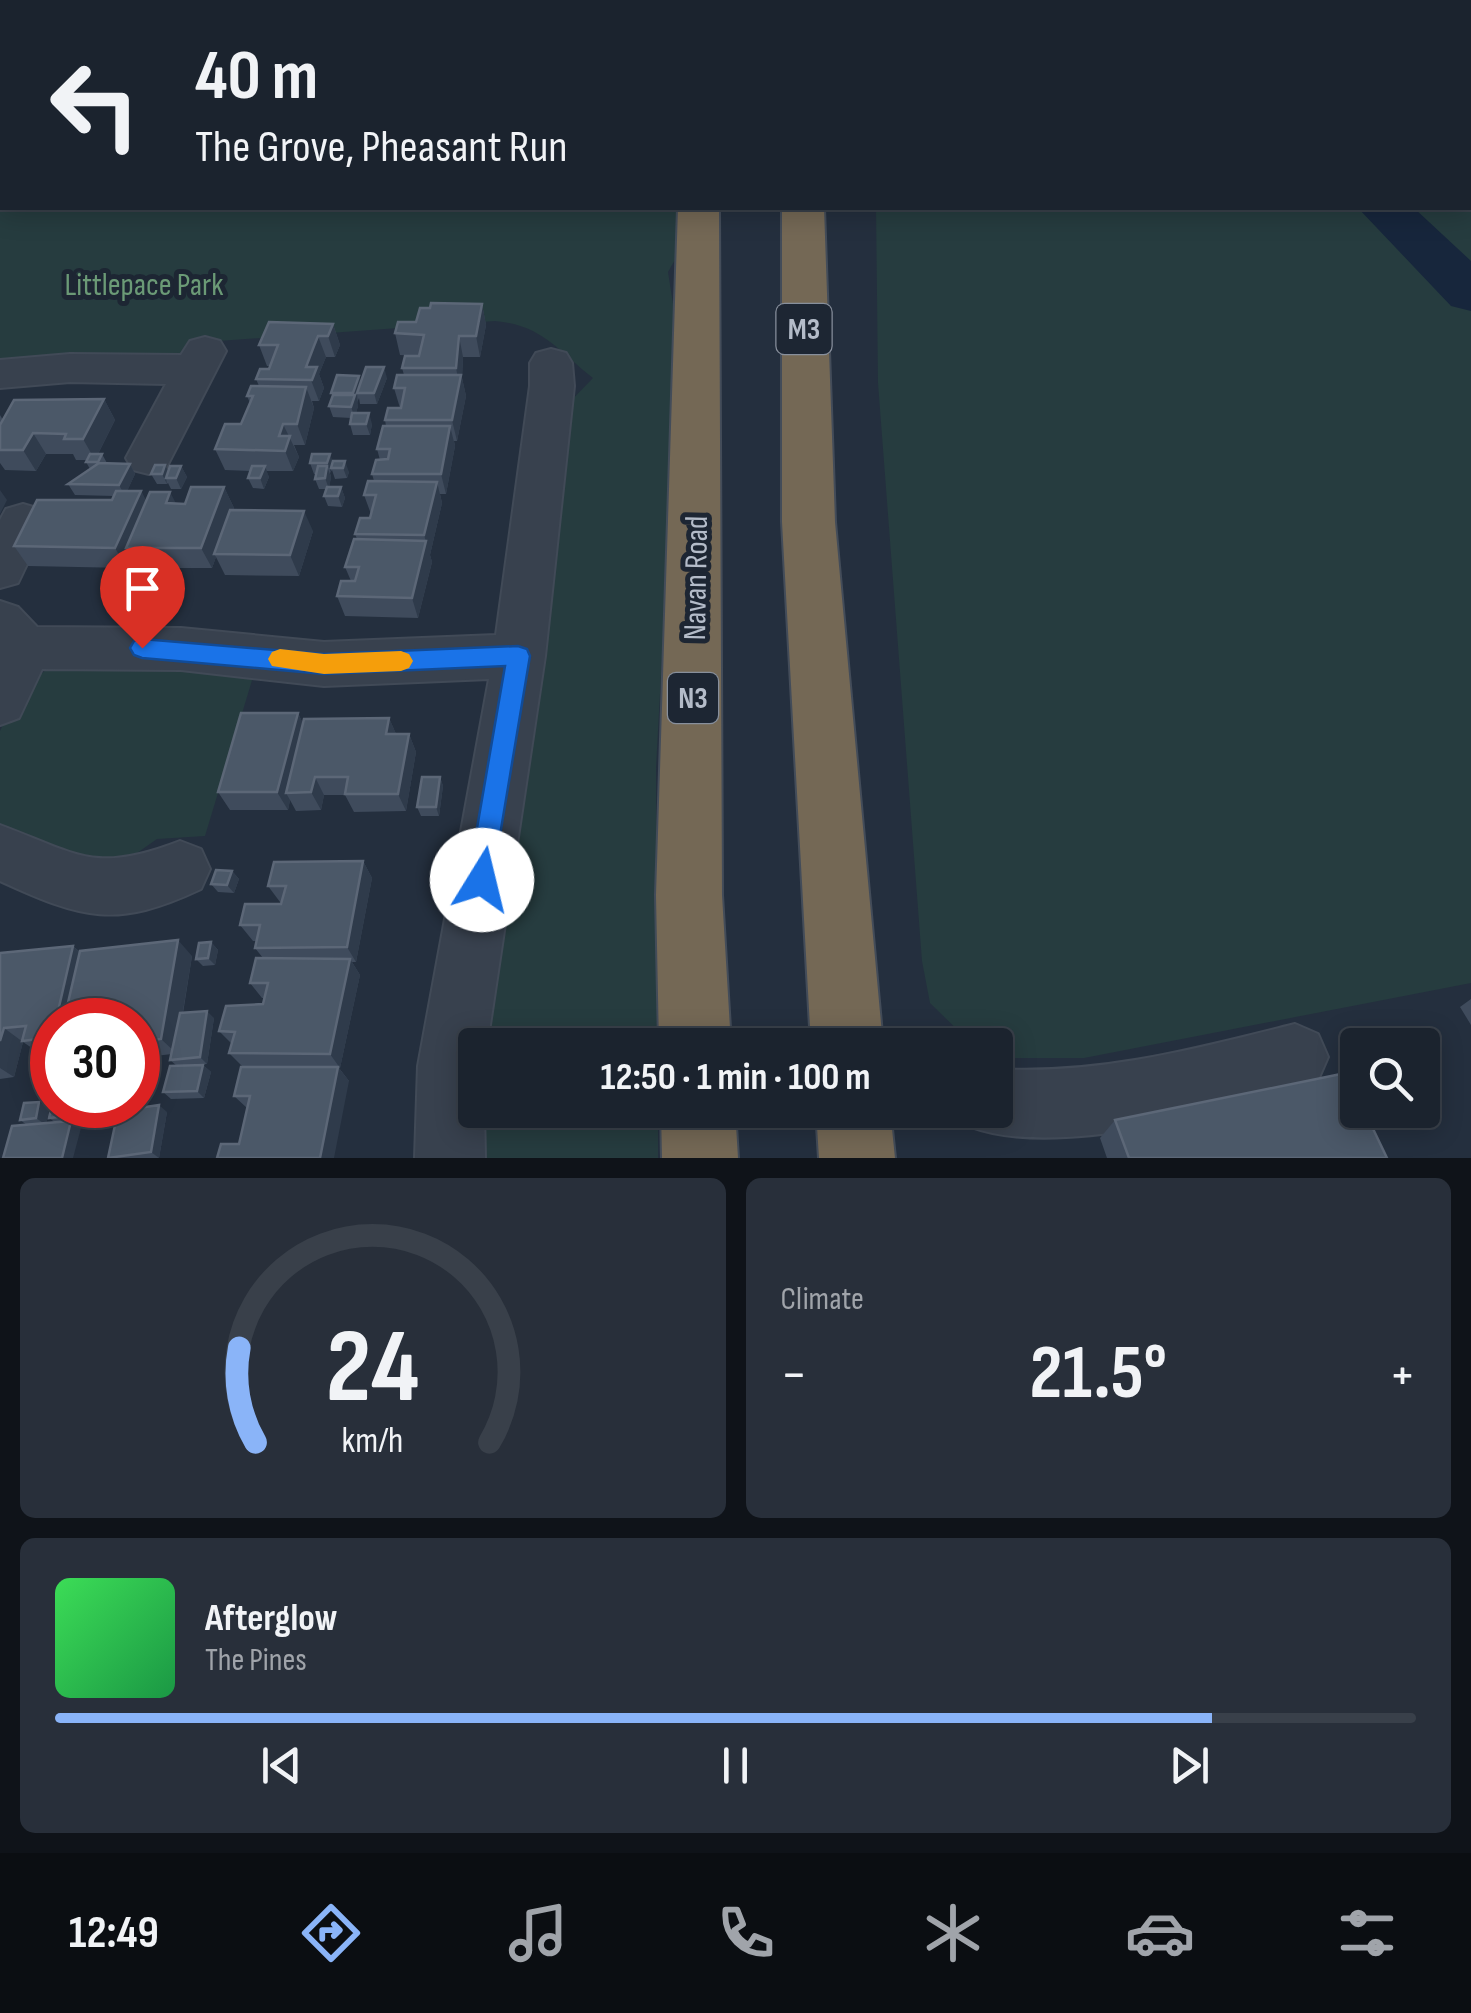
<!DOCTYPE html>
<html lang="en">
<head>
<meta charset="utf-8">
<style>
	body { margin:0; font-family:"Sofia Sans Condensed",sans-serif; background:#282f3a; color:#f1f3f6; height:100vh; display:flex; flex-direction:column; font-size:38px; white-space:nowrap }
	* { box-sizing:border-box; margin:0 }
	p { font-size:32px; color:#a0a4aa }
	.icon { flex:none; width:55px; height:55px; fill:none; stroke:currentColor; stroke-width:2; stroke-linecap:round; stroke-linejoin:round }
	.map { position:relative; height:1158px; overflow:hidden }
	.sheet { display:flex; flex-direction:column; gap:20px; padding:20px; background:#0f1319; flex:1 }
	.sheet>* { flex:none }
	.guide { position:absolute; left:0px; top:0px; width:1472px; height:210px; box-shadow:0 5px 25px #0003,0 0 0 2px #39404a; background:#1b232e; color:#f1f3f6; overflow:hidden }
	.buttons { position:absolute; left:1340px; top:1028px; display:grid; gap:20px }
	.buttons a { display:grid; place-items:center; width:100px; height:100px; border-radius:10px; background:#1b232e; box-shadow:0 5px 25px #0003,0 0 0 2px #39404a; font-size:50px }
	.speed { position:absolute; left:30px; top:998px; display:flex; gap:20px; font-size:50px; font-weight:700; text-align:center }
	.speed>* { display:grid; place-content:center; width:130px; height:130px; border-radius:50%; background:#1b232e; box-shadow:0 5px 25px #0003,0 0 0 2px #39404a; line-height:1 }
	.speed .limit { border:15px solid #d22; background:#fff; color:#111 }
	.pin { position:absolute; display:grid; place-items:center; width:85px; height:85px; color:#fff; margin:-102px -42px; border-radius:50% 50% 50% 0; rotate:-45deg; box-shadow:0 0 10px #0007 }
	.pin .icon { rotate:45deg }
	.me { position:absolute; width:110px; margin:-55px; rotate:9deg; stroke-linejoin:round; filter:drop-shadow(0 0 8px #0008) }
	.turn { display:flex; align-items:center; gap:35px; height:210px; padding:0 30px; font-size:45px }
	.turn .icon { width:130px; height:130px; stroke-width:2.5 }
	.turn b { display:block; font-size:70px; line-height:85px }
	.big { font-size:75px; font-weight:700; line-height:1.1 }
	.sheet .card { flex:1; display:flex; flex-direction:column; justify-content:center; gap:15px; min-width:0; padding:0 35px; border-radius:15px; background:#282f3a }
	.sheet .dial { align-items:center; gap:0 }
	.dial svg { height:260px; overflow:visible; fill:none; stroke:#39404a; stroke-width:7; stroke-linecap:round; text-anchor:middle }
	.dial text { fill:#f1f3f6; stroke:none }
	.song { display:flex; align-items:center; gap:30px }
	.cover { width:120px; height:120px; border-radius:15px; background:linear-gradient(135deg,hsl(130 70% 55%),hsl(140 70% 35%)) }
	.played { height:10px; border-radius:5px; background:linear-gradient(90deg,#8ab4f8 85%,#39404a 85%) }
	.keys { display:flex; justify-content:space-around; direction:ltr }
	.heat { display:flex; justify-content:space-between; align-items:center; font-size:55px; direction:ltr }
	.sheet .tiles { flex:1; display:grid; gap:20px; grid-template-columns:1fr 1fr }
	.card:last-child { grid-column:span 2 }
	.trip { position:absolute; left:458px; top:1028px; width:555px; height:100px; border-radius:10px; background:#1b232e; box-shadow:0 5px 25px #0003,0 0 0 2px #39404a; font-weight:700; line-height:100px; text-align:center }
	.menu { display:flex; height:160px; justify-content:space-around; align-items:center; background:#0b0e12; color:#a0a4aa }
	.menu .icon { width:70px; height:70px }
	.menu .selected { color:#8ab4f8 }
	.menu b { font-size:45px; color:#f1f3f6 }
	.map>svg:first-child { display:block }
</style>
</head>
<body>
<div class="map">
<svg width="1471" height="1158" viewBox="0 0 1471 1158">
	<rect width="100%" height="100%" fill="#242f3e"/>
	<!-- green -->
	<path fill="#263c3f" d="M0,0H714L2,2V208H681L688,237L668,272L679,342L656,768L657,1045H478L564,408L593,378C557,350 542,325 495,321L191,343L180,355L164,360L0,361Z
		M866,0H1254L1256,2H867Z
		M1470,91L1471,92V274L1406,208H1470Z
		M876,208H1375L1471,307V983L1084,1058H995V1045H973L930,1003L922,961L878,383Z
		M164,666L253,677L205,836L157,839L120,865L91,869L13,830L0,828V731L19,692L46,670Z
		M472,1101L475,1110H658V1158H470Z"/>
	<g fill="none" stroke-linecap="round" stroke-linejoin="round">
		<!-- river -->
		<path fill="#17263c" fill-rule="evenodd" d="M1241,0H1283L1285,2H1242Z
			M1358,208H1414L1471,261V311L1451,306Z"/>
		<defs>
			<path id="minor" d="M205,337L220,341L226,351L165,470L149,474L133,470L126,458L166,384L70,382L0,388V360L70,354L181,355L190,341Z
				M551,349L566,353L572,363L574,386L545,656L487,1045H475V1110H484L485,1158H415L418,1066L489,679L324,686L181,670L42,669L19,718L0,725V601L18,607L37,627L181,628L324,642L496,635L530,386V363L536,353Z
				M23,504L40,509L47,522L18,583L0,588V520L6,509Z
				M0,825C80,855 94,874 180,841L201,849L210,869L201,889C116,929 83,919 0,881Z
				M1295,1024L1318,1034L1328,1057L1318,1080C1237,1114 1053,1158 971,1127L964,1110H995V1069C1099,1075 1195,1049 1295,1024Z"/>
			<path id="highway" d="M722,0H756V2H722Z
				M810,0H844V2H810Z
				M678,208H719L722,895L731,1045H659L656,895Z
				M782,208H824L835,522L883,1045H811L782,522Z
				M661,1110H735L738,1158H662Z
				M816,1110H890L895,1158H819Z"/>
		</defs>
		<!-- minor casing -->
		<use href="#minor" stroke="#414a57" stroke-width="4"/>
		<!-- highway casing -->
		<use href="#highway" stroke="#434c59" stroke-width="4"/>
		<!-- minor -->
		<use href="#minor" fill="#38414e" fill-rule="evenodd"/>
		<!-- highway -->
		<use href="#highway" fill="#746855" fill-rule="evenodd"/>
	</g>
	<!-- wall -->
	<path fill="#3f4b5c" d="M482,304L486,325L480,357H463L462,378L466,396L457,441H454L455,446L446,494H440L442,503L430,555L432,562L418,618L345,616L337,596L351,581L345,567L357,539L355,534L370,518L371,514L364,495L374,481L372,474L380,460L377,449L386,426L385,420L400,408L394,388L404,375L402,368L419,356L400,355L395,333L416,322Z
		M333,324L340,345L335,357H326L319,374L324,388L319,401H312L314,408L305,445H294L299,457L293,471H266L269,477L264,489L253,488L248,478L251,471L225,470L215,449L241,424L250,403L247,396L259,386L256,379L269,369L270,366H267L259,345Z
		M359,376L361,382L387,378L377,404H360L359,398L357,403L358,406L356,413L372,424L370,435H353L350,424L351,418L333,417L329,406L333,396L331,393Z
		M104,399L115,420L98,454H102L107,463L130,464L135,474L127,491H141L146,501L185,504L224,487L234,508L233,510L313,531L299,576L225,575L216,557L212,568H138L132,558L127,568L28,566L14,546L112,500L114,496L75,495L68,484L90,469L86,462V460H76L73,454H46L36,471L5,470L0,463V415L3,420Z
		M333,462L349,472L347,478L335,479L332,470L330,473L331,477L329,487H341L345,498L342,507L328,506L324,496L326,489H319L315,479L316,474H314L310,463Z
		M165,465L168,471L181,466L187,477L181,489H171L168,483L167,484H157L151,474Z
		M298,713L303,724L389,718L396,734H409L416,752L406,811L354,812L345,795H324L321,810L296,811L290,800L288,810H230L218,792Z
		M440,777L443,786L439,816H421L417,807Z
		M363,861L372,878L356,962H352L360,975L340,1068H339L349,1081L239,1144L247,1108L234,1096L243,1067L229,1053L232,1044L219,1031L263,1004L264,998H262L250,983L263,958L255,948L256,941H253L240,925L281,904L282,902H280L268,886Z
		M232,871L239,879L234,893L218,892L211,884Z
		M211,942L218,950L215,965L203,966L196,959Z
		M73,946L80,952L192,956L183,1013L214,1018L207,1064L196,1065H203L211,1072L204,1098L171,1099L163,1092L177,1066L170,1060L172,1054L138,1058V1020H52V1053L41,1054L23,1042L14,1077L0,1079V953Z
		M1471,999V1025L1460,1007Z
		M52,1105H80L76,1123H74L81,1128L27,1125L20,1120L49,1108L46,1124L56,1123L49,1118Z
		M167,1112L159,1158H108Z
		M1115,1120L1387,1158H1107L1100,1138Z"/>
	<!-- shaded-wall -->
	<path fill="#2f3b4b" d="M482,304L486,325L480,357L476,336Z
		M333,324L340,345L335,357L328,336Z
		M318,336L326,357L319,374L324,388L319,401L306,367Z
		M459,336L463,357L462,378L466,396L457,441L452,420L459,383L456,368Z
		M384,367L387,378L377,404L374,393Z
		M359,376L362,387L357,393L358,406L355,418L351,407L354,397L353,393Z
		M306,387L314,408L305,445L297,424Z
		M104,399L115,420L95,460L83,439Z
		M369,413L372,424L370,435L366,424Z
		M283,424L299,457L293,471L279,436Z
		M450,426L455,446L446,494L441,474Z
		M33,433L46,454L36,471L23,450Z
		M330,454L334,465L331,468V473L327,463Z
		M345,461L349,472L347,478L343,468Z
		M130,464L135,474L125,496L119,485Z
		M165,465L171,476L166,478L167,484L162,474Z
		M181,466L187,477L181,489L176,478Z
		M265,466L269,477L264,489L260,478Z
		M327,466L331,477L329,489L325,478Z
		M437,482L442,503L430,555L424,535Z
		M224,487L234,508L217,554H214L216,557L212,568L201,548Z
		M341,487L345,498L342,507L338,496Z
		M0,490L7,500L0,514Z
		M141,491L152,512L126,548L132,558L127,568L115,548Z
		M170,492L181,513L166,503Z
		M304,511L313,531L299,576L290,555Z
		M426,541L432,562L418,618L412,598Z
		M298,713L307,732L286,793L290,800L288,810L277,792Z
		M389,718L397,736L386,734Z
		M409,734L416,752L406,811L398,794Z
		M315,777L324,795L321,810L311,792Z
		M440,777L443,786L439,816L436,807Z
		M363,861L372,878L356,962L347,947Z
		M232,871L239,879L234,893L227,885Z
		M178,940L192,956L176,1053L161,1039Z
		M211,942L218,950L215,965L208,958Z
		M73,946L90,962L77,1020H56Z
		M350,959L360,975L340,1068L330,1054Z
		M207,1011L214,1018L207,1064L200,1057Z
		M50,1023L52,1025V1043L46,1038Z
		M4,1028L23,1042L14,1077L0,1068V1041Z
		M203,1065L211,1072L204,1098L197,1091Z
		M338,1067L349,1081L334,1158H320Z
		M39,1102L49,1108L46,1125L36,1118Z
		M70,1105H80L76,1123L67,1116Z
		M159,1105L167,1112L159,1158L151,1152Z
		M71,1121L81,1128L73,1158H62Z"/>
	<!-- building -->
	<path fill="#4b5868" stroke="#5c6777" stroke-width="2.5" d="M431,303L482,304L476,336H459L456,368H402L405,356H419L424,335L395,333L398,322H416L420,308H430Z
		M269,322L333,324L328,336H318L314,346L306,367H317L312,380L256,379L260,369H269L278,345H259Z
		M366,367H384L374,393H357Z
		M337,375L359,376L353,393H331Z
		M397,375H461L452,420H385L388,408H401L405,388H394Z
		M251,386L306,387L297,424H283L279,436H290L285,451L215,449L225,424H241L253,396H247Z
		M333,395H355L351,407L329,406Z
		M104,399L83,439H64L66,434L33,433L23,450H0V425L14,400Z
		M352,413H369L366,424H350Z
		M383,426H450L441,474H372L376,460L388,459L390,449H377Z
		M90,454H102L98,462H86Z
		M312,454H330L327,463H310Z
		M333,461H345L343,468H331Z
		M99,463L130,464L119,485L68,484Z
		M155,465H165L162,474H151Z
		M170,466H181L176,478H166Z
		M252,466H265L260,478H248Z
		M318,466H327L325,478L315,479Z
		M368,481L437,482L424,535L355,534L360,518H370L376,495H364Z
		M191,487H224L201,548H126L150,492H170L166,503L185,504Z
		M327,487H341L338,496H324Z
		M116,491H141L115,548L14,546L37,500H112Z
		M230,510L304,511L290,555L214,554Z
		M354,539L426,541L412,598L337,596L341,581H355L359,567H345Z
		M241,713H298L277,792H218Z
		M389,718L386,734H409L398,794H345L348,777H315L311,792L286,793L304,719Z
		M422,777H440L436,807H417Z
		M363,861L347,947L255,948L260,925H240L245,904H281L286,886H268L274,862Z
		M216,870L232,871L227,885L211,884Z
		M178,940L161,1039L138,1042V1020H64L80,951Z
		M211,942L208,958L196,959L199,943Z
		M73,946L56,1020H52V1023H50L46,1038L22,1041L26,1026L4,1028L0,1041V953Z
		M256,958L350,959L330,1054L229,1053L235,1032L219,1031L226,1006L263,1004L268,983H250Z
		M207,1011L200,1057L170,1060L180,1013Z
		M203,1065L197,1091L163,1092L170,1066Z
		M241,1067H338L320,1158H217L221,1144H239L250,1096H234Z
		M1346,1073L1358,1097V1110H1364L1387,1158H1129L1115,1120Z
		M39,1102L36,1118L20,1120L24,1103Z
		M52,1104L70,1105L67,1116L49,1118Z
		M159,1105L151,1152L108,1158L118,1111Z
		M71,1121L62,1158H3L12,1126Z"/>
	<!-- route -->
	<path fill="#1a73e8" stroke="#114b97" stroke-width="2.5" d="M142,639L324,654L518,646L527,649L530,656L491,889L482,893L472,889L468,880L505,666L324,674L142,658L134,655L130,648L134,641Z"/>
	<!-- slow -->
	<path fill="#f59e0b" d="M280,649L324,654L401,651L409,654L413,661L409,668L401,671L324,674L272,666L268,659L272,652Z"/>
	<g text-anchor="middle" stroke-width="10" stroke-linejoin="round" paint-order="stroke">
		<!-- shield labels -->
		<g fill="#1d2633" stroke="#878f9c" stroke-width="2.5">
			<rect x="776.5" y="304" width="55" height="50" rx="8"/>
			<rect x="668" y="673" width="50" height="50" rx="8"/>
		</g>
		<g font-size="30" font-weight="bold" fill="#b4bcc9">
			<text x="804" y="339">M3</text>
			<text x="693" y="708">N3</text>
		</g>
		<!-- park labels -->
		<g font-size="32" fill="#6b9a76" stroke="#1d2633">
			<text x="144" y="295">Littlepace Park</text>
		</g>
		<!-- street labels -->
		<g font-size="32" fill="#b4bcc9" stroke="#1d2633">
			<text transform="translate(695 578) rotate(-89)" y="11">Navan Road</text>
		</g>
	</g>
</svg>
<div class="buttons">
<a><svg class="icon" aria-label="search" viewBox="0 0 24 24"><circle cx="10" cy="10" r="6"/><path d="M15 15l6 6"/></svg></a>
</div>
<div class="speed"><div class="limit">30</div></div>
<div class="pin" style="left:142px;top:648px;background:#d93025"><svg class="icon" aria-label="arrive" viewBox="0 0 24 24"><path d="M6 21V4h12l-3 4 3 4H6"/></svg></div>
<svg class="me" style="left:482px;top:880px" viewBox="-20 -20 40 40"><circle r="19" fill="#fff"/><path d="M0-13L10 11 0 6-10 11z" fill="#1a73e8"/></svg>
<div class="trip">12:50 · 1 min · 100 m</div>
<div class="guide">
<div class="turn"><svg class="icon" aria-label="left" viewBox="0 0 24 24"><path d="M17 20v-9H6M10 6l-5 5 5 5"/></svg><div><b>40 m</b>The Grove, Pheasant Run</div></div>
</div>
</div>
<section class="sheet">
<div class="tiles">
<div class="card dial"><svg viewBox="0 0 100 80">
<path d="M14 69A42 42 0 1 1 86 69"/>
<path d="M14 69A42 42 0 0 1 9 40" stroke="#8ab4f8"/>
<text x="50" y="56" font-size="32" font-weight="700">24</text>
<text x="50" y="72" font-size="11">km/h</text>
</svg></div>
<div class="card"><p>Climate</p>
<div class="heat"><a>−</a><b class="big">21.5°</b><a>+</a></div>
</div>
<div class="card">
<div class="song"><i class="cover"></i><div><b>Afterglow</b><p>The Pines</p></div></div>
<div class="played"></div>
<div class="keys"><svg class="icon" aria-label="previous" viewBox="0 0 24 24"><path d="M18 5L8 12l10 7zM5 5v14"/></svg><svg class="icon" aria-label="pause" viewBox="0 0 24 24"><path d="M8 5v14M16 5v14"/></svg><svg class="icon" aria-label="next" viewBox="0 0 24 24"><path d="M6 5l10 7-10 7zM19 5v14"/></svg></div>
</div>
</div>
</section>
<nav class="menu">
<b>12:49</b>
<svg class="icon selected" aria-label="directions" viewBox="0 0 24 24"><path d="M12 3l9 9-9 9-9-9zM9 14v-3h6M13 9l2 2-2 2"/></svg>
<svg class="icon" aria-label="music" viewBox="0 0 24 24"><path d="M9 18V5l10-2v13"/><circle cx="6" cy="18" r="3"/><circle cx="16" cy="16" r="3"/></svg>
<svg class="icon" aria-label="phone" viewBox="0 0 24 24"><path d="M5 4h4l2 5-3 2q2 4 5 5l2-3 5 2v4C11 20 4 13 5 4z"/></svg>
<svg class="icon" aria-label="climate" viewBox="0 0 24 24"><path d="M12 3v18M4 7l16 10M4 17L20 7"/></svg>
<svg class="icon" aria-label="car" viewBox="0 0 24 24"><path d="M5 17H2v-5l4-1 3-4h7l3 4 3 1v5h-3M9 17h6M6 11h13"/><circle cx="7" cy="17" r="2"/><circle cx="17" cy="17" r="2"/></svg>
<svg class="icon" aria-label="filters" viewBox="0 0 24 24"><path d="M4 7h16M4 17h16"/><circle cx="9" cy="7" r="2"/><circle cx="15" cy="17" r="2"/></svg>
</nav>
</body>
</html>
